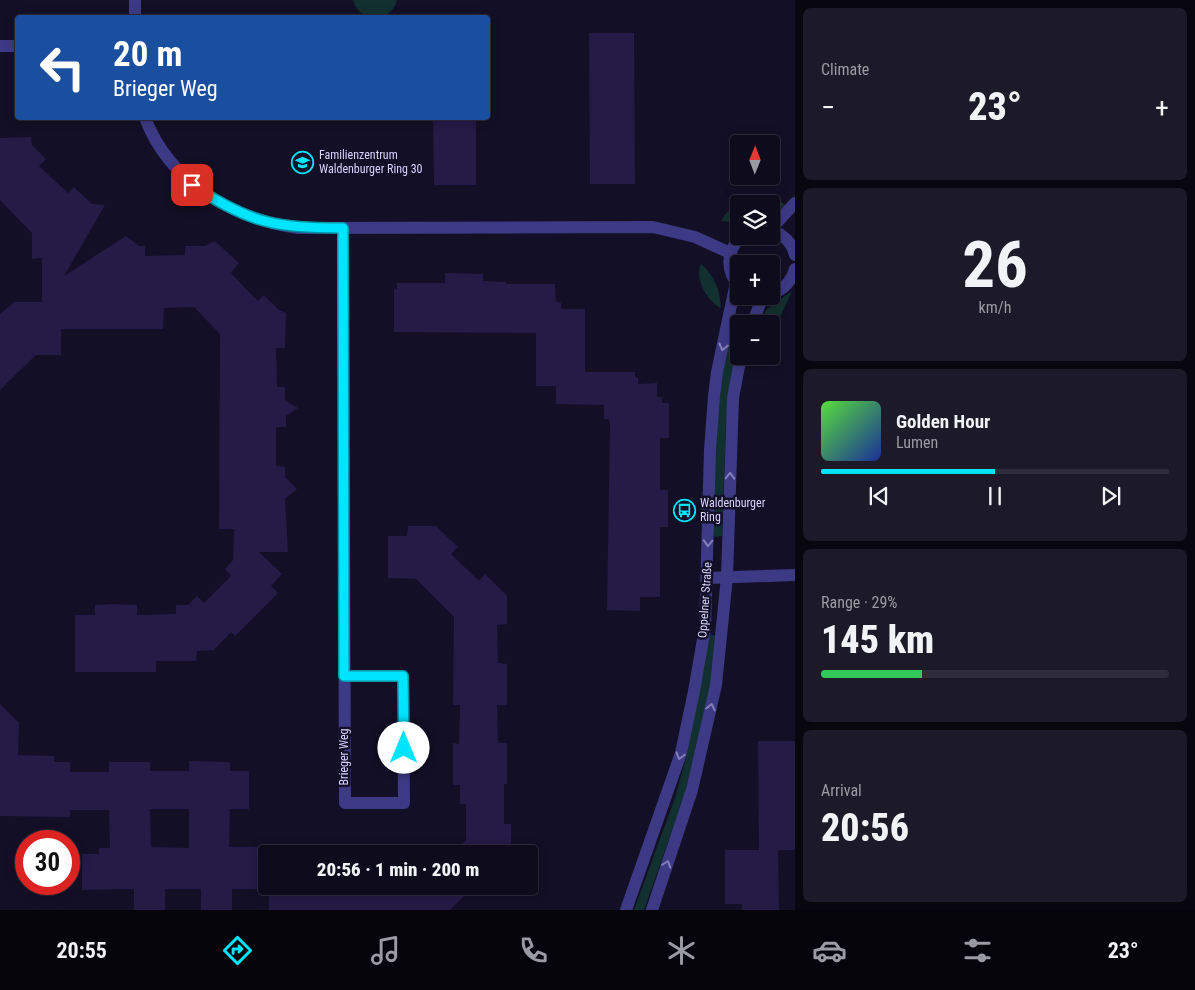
<!DOCTYPE html>
<html lang="en">
<head>
<meta charset="utf-8">
<style>
	body { margin:0; font-family:"Roboto Condensed",sans-serif; background:#1c1929; color:#f1f3f6; height:100vh; display:flex; flex-direction:column; font-size:19px; white-space:nowrap }
	* { box-sizing:border-box; margin:0 }
	p { font-size:16px; color:#9b9ba3 }
	.icon { flex:none; width:28px; height:28px; fill:none; stroke:currentColor; stroke-width:2; stroke-linecap:round; stroke-linejoin:round }
	.map { position:relative; flex:1; overflow:hidden }
	.side { display:flex; flex-direction:column; gap:8px; padding:8px; background:#08060f; width:400px }
	.side>* { flex:none }
	.top-card { position:absolute; left:15px; top:15px; width:475px; height:105px; border-radius:5px; box-shadow:0 2px 12px #0003,0 0 0 1px #2e2b3b; background:#1a4fa0; color:#fff; overflow:hidden }
	.needle { width:32px; rotate:1deg }
	.controls { position:absolute; left:730px; top:135px; display:grid; gap:10px }
	.controls a { display:grid; place-items:center; width:50px; height:50px; border-radius:5px; background:#0e0b1c; box-shadow:0 2px 12px #0003,0 0 0 1px #2e2b3b; font-size:25px }
	.speed { position:absolute; left:15px; top:830px; display:flex; gap:10px; font-size:25px; font-weight:700; text-align:center }
	.speed>* { display:grid; place-content:center; width:65px; height:65px; border-radius:50%; background:#0e0b1c; box-shadow:0 2px 12px #0003,0 0 0 1px #2e2b3b; line-height:1 }
	.speed .limit { border:8px solid #d22; background:#fff; color:#111 }
	.pin { position:absolute; display:grid; place-items:center; width:42px; height:42px; color:#fff; margin:-21px; border-radius:10px; box-shadow:0 2px 8px #0006 }
	.me { position:absolute; width:55px; margin:-28px; rotate:0deg; stroke-linejoin:round; filter:drop-shadow(0 0 4px #0008) }
	.turn { display:flex; align-items:center; gap:18px; height:105px; padding:0 15px; font-size:22px }
	.turn .icon { width:65px; height:65px; stroke-width:2.5 }
	.turn b { display:block; font-size:35px; line-height:42px }
	.big { font-size:38px; font-weight:800; line-height:1.1 }
	.side .card { flex:1; display:flex; flex-direction:column; justify-content:center; gap:8px; min-width:0; padding:0 18px; border-radius:8px; background:#1c1929 }
	.side .dial { align-items:center; gap:0 }
	.dial b { font-size:65px; line-height:1 }
	.song { display:flex; align-items:center; gap:15px }
	.cover { width:60px; height:60px; border-radius:8px; background:linear-gradient(135deg,hsl(110 70% 55%),hsl(230 70% 35%)) }
	.played { height:5px; border-radius:2px; background:linear-gradient(90deg,#00e5ff 50%,#2e2b3b 50%) }
	.keys { display:flex; justify-content:space-around; direction:ltr }
	.heat { display:flex; justify-content:space-between; align-items:center; font-size:28px; direction:ltr }
	.charge { height:8px; border-radius:4px; background:linear-gradient(90deg,#34c759 29%,#2e2b3b 0) }
	.trip { position:absolute; left:258px; top:845px; width:280px; height:50px; border-radius:5px; background:#0e0b1c; box-shadow:0 2px 12px #0003,0 0 0 1px #2e2b3b; font-weight:800; line-height:50px; text-align:center }
	.dock { display:flex; height:80px; justify-content:space-around; align-items:center; background:#06040b; color:#9b9ba3 }
	.dock .icon { width:35px; height:35px }
	.dock .active { color:#00e5ff }
	.dock b { font-size:22px; color:#f1f3f6 }
	main { display:flex; flex:1; min-height:0 }
	.map>svg:first-child { display:block }
</style>
</head>
<body>
<main>
<div class="map">
<svg width="795" height="910" viewBox="0 0 795 910">
	<rect width="100%" height="100%" fill="#130f26"/>
	<!-- green -->
	<path fill="#12302f" d="M353,0H397C391,24 359,23 353,0Z
		M773,196L787,206L774,217L771,218V204H748Z
		M739,207V223L721,221L727,212Z
		M701,264C715,276 720,290 721,308C708,302 694,279 701,264Z
		M792,291L776,326L761,320L766,310Z
		M732,331L739,334L726,421L722,536L716,537L713,535L715,452L721,374Z
		M708,634L718,636L715,664L686,791L644,910H634L675,798L686,758Z"/>
	<!-- building -->
	<path fill="#241b47" fill-rule="evenodd" d="M589,33H634L635,184H590Z
		M433,118H476V185H434Z
		M31,137L32,145L46,159L39,166L68,193L74,187L92,204L105,205L64,276L126,236L139,246H145V256L185,255V246H205L215,241L239,263L231,273L244,287L258,301L264,295L279,310L286,313L285,348H276L277,387H285V400L298,408L286,416V427H276V466L285,467V477L297,489L285,499L288,552H259L282,574L271,586L278,593L235,636L231,632L214,650L197,651L196,661H156V672H75V615H95V605L114,604L137,605V615L176,614V605H188L197,596L204,603L231,576L225,569L233,560L234,529H219L220,334L194,307L164,308L163,329H61V355H36L0,390V314L14,302H42V258L32,259V233L0,200V138Z
		M445,273L483,274V281L506,282V284H555L556,302L561,303V309H585V372H635V377L638,378V384L657,383V397H662V403H669V438H660V490H668V527H660V597H640V611L607,610L610,425L609,419H604V405L556,404V386H536V333L394,332V288L397,289V283H445Z
		M408,526H436L458,547L451,554L479,581L485,574L507,596V624L497,625L498,663L507,664V705H497L498,743H507V784H504V824H511V843L501,854H452L466,840V804H460V785H453V743L459,744L460,705H453L454,617L416,579L388,578V536H407Z
		M0,704L19,723L18,755L54,756V762H70V772H109V762H150V771H189V761L230,762V771H249V809H230L229,847H266V854H284H266V886H361V891H416L420,886H474L450,910H269V889H232V910H201V889H165V910H134V889L82,890V854H99V848H110L109,810H70V817L0,816ZM150,809H189V848L151,847Z
		M758,741H795V850H778L779,910H742V904H725V850H759Z"/>
	<g fill="none" stroke-linecap="round" stroke-linejoin="round">
		<!-- minor -->
		<path stroke="#3d3a85" stroke-width="12" d="M135,18V0
			M0,46H18
			M145,118C170,182 231,219 298,228L653,227L695,237L730,253
			M343,228L345,803H404L403,676H344
			M707,578L795,575"/>
		<!-- tertiary -->
		<path stroke="#3d3a85" stroke-width="12" d="M795,203L771,229C783,235 792,242 795,255
			M739,285C724,270 728,250 741,236
			M771,294C784,290 791,282 795,269
			M752,324L763,296
			M626,910L681,753L694,691L705,628L710,450L714,396L717,372L736,282
			M652,910L692,790L716,685L727,577L733,398L741,356"/>
	</g>
	<!-- one-way arrows -->
	<defs><path id="oneway-chevron" d="M-2-3.5L2.5 0L-2 3.5" fill="none" stroke-width="1.6" stroke-linecap="round" stroke-linejoin="round" transform="scale(1.25)"/></defs>
	<g stroke="#837fbc">
		<use href="#oneway-chevron" transform="translate(723 347) rotate(104)"/>
		<use href="#oneway-chevron" transform="translate(730 476) rotate(-88)"/>
		<use href="#oneway-chevron" transform="translate(708 543) rotate(92)"/>
		<use href="#oneway-chevron" transform="translate(711 707) rotate(-77)"/>
		<use href="#oneway-chevron" transform="translate(680 756) rotate(106)"/>
		<use href="#oneway-chevron" transform="translate(667 864) rotate(-72)"/>
	</g>
	<g fill="none" stroke-linecap="round" stroke-linejoin="round">
		<defs>
			<path id="route" d="M192,185C249,223 276,228 343,228L344,676H403L404,748"/>
		</defs>
		<!-- route casing -->
		<use href="#route" stroke="#0095a6" stroke-width="12"/>
		<!-- route -->
		<use href="#route" stroke="#00e5ff" stroke-width="9"/>
	</g>
	<!-- icons -->
	<defs>
		<symbol id="school-ring" viewBox="-11 -11 22 22"><circle r="9.5" fill="#130f26" stroke="#00e5ff" stroke-width="1.5"/><path d="M0-5L7-2L0 1L-7-2ZM-4 1L0 2.5L4 1V4Q0 6-4 4Z" fill="#00e5ff"/></symbol>
		<symbol id="bus-ring" viewBox="-11 -11 22 22"><circle r="9.5" fill="#130f26" stroke="#00e5ff" stroke-width="1.5"/><path d="M-5-6H5V4H4V6H2V4H-2V6H-4V4H-5ZM-3.5-4V0h7V-4ZM-3.5 1.2v1.5H-2V1.2ZM2 1.2v1.5H3.5V1.2Z" fill="#00e5ff"/></symbol>
	</defs>
	<g fill-rule="evenodd">
		<use href="#school-ring" x="290" y="150" width="25" height="25"/>
		<use href="#bus-ring" x="672" y="498" width="25" height="25"/>
	</g>
	<g text-anchor="middle" stroke-width="5" stroke-linejoin="round" paint-order="stroke">
		<!-- poi labels -->
		<g font-size="12" fill="#d9d4ff" stroke="#130f26" text-anchor="start">
			<text x="319" y="159">Familienzentrum<tspan x="319" dy="14">Waldenburger Ring 30</tspan></text>
			<text x="700" y="507">Waldenburger<tspan x="700" dy="14">Ring</tspan></text>
		</g>
		<!-- street labels -->
		<g font-size="12" fill="#d9d4ff" stroke="#130f26">
			<text transform="translate(705 600) rotate(-86)" y="4">Oppelner Straße</text>
			<text transform="translate(344 757) rotate(-90)" y="4">Brieger Weg</text>
		</g>
	</g>
</svg>
<div class="controls">
<a><svg class="needle" viewBox="-14 -14 28 28"><path d="M0-13l5 13h-10z" fill="#e53935"/><path d="M0 13l5-13h-10z" fill="#9b9ba3"/></svg></a>
<a><svg class="icon" aria-label="layers" viewBox="0 0 24 24"><path d="M12 4l9 5-9 5-9-5zM3 14l9 5 9-5"/></svg></a>
<a>+</a>
<a>−</a>
</div>
<div class="speed"><div class="limit">30</div></div>
<div class="pin" style="left:192px;top:185px;background:#d93025"><svg class="icon" aria-label="arrive" viewBox="0 0 24 24"><path d="M6 21V4h12l-3 4 3 4H6"/></svg></div>
<svg class="me" style="left:404px;top:748px" viewBox="-20 -20 40 40"><circle r="19" fill="#fff"/><path d="M0-13L10 11 0 6-10 11z" fill="#00e5ff"/></svg>
<div class="trip">20:56 · 1 min · 200 m</div>
<div class="top-card">
<div class="turn"><svg class="icon" aria-label="left" viewBox="0 0 24 24"><path d="M17 20v-9H6M10 6l-5 5 5 5"/></svg><div><b>20 m</b>Brieger Weg</div></div>
</div>
</div>
<section class="side">
<div class="card"><p>Climate</p>
<div class="heat"><a>−</a><b class="big">23°</b><a>+</a></div>
</div>
<div class="card dial"><b>26</b><p>km/h</p></div>
<div class="card">
<div class="song"><i class="cover"></i><div><b>Golden Hour</b><p>Lumen</p></div></div>
<div class="played"></div>
<div class="keys"><svg class="icon" aria-label="previous" viewBox="0 0 24 24"><path d="M18 5L8 12l10 7zM5 5v14"/></svg><svg class="icon" aria-label="pause" viewBox="0 0 24 24"><path d="M8 5v14M16 5v14"/></svg><svg class="icon" aria-label="next" viewBox="0 0 24 24"><path d="M6 5l10 7-10 7zM19 5v14"/></svg></div>
</div>
<div class="card"><p>Range · 29%</p><b class="big">145 km</b><div class="charge"></div></div>
<div class="card"><p>Arrival</p><b class="big">20:56</b></div>
</section>
</main>
<nav class="dock">
<b>20:55</b>
<svg class="icon active" aria-label="directions" viewBox="0 0 24 24"><path d="M12 3l9 9-9 9-9-9zM9 14v-3h6M13 9l2 2-2 2"/></svg>
<svg class="icon" aria-label="music" viewBox="0 0 24 24"><path d="M9 18V5l10-2v13"/><circle cx="6" cy="18" r="3"/><circle cx="16" cy="16" r="3"/></svg>
<svg class="icon" aria-label="phone" viewBox="0 0 24 24"><path d="M5 4h4l2 5-3 2q2 4 5 5l2-3 5 2v4C11 20 4 13 5 4z"/></svg>
<svg class="icon" aria-label="climate" viewBox="0 0 24 24"><path d="M12 3v18M4 7l16 10M4 17L20 7"/></svg>
<svg class="icon" aria-label="car" viewBox="0 0 24 24"><path d="M5 17H2v-5l4-1 3-4h7l3 4 3 1v5h-3M9 17h6M6 11h13"/><circle cx="7" cy="17" r="2"/><circle cx="17" cy="17" r="2"/></svg>
<svg class="icon" aria-label="filters" viewBox="0 0 24 24"><path d="M4 7h16M4 17h16"/><circle cx="9" cy="7" r="2"/><circle cx="15" cy="17" r="2"/></svg>
<b>23°</b>
</nav>
</body>
</html>
